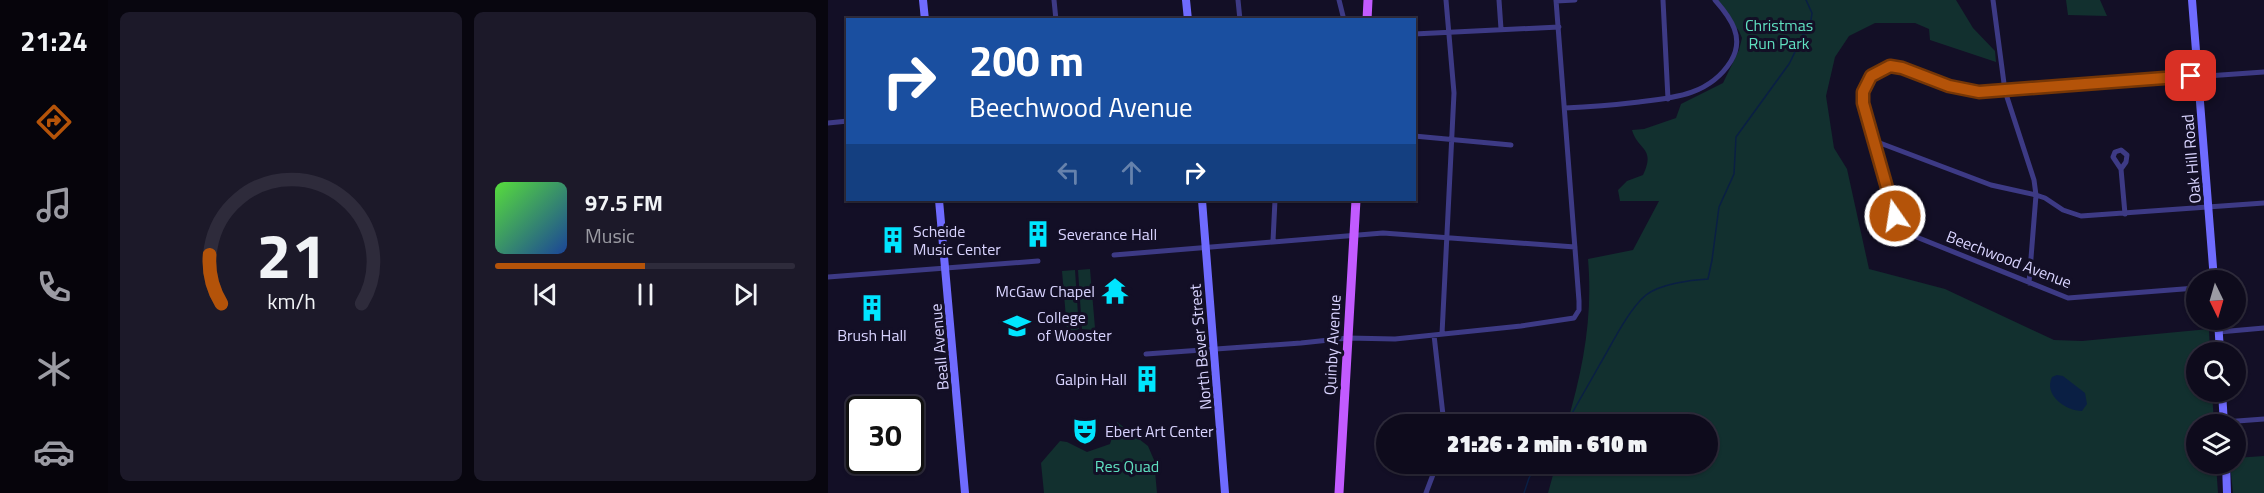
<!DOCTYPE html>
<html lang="en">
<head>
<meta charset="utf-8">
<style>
	body { margin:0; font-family:"Titillium Web",sans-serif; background:#1c1929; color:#f1f3f6; height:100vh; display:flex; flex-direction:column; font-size:22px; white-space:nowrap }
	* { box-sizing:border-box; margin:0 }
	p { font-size:20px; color:#9b9ba3 }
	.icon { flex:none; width:33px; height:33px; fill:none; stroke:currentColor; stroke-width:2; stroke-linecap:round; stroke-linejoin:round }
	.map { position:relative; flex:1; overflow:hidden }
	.details { display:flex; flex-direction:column; gap:12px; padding:12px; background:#08060f; width:720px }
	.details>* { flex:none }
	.banner { position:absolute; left:18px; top:18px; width:570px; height:183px; border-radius:0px; box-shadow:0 2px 4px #0004,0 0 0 2px #2e2b3b; background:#1a4fa0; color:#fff; overflow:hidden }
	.needle { width:39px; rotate:175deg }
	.buttons { position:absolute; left:1358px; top:270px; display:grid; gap:12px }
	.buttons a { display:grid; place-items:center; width:60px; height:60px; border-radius:50%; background:#0e0b1c; box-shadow:0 2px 4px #0004,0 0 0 2px #2e2b3b; font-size:30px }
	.speed { position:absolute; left:18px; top:396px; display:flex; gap:12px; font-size:30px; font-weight:700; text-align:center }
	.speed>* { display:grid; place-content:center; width:78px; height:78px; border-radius:50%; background:#0e0b1c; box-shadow:0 2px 4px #0004,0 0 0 2px #2e2b3b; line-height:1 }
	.speed .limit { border:3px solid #111; border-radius:9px; background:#fff; color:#111 }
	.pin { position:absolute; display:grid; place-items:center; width:51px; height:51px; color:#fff; margin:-26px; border-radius:12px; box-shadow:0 3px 9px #0006 }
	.me { position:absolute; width:66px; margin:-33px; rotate:347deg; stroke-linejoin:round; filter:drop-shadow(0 0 4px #0008) }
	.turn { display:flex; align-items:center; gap:21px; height:126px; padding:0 24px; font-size:27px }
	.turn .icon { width:78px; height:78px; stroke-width:2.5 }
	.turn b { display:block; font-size:42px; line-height:51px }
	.lanes { display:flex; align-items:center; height:57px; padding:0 24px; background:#0003; justify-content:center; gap:30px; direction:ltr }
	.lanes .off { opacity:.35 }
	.details .card { flex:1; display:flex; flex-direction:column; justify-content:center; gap:9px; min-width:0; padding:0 21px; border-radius:9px; background:#1c1929 }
	.details .dial { align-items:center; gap:0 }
	.dial svg { height:156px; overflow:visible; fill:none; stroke:#2e2b3b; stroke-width:7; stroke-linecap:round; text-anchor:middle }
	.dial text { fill:#f1f3f6; stroke:none }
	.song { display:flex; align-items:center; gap:18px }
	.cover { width:72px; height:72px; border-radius:9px; background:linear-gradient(135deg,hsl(110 70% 55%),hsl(220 70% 35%)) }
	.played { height:6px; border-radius:3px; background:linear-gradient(90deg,#b45309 50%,#2e2b3b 50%) }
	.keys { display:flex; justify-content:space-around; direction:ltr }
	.details .tiles { flex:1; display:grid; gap:12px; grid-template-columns:repeat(2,1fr) }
	.trip { position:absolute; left:548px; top:414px; width:342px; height:60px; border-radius:30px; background:#0e0b1c; box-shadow:0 2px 4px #0004,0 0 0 2px #2e2b3b; font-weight:800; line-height:60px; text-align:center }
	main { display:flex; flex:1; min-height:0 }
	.dock { display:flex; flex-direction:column; width:108px; justify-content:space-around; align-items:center; background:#06040b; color:#9b9ba3 }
	.dock .icon { width:42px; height:42px }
	.dock .current { color:#b45309 }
	.dock b { font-size:27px; color:#f1f3f6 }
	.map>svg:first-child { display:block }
</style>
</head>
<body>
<main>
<nav class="dock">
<b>21:24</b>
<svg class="icon current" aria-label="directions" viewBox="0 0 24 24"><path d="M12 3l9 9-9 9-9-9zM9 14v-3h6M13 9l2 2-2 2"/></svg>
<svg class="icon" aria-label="music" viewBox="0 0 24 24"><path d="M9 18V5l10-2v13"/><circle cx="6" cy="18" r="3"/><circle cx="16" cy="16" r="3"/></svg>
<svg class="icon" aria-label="phone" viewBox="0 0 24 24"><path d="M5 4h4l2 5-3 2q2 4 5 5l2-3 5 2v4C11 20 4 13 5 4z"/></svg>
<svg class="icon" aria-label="climate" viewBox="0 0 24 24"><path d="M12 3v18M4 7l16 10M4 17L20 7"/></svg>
<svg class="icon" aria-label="car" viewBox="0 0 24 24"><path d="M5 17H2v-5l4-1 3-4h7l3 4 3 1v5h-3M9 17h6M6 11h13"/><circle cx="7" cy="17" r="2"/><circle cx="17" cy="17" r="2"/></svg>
</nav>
<section class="details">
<div class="tiles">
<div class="card dial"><svg viewBox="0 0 100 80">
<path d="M14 69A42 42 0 1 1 86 69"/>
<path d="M14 69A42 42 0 0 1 8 44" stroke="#b45309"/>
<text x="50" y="56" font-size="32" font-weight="700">21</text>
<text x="50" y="72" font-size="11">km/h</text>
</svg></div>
<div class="card">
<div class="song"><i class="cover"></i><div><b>97.5 FM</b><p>Music</p></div></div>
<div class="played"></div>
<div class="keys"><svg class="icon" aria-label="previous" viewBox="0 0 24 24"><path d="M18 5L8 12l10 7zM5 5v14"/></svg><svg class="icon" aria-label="pause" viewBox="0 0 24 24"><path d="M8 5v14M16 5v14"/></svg><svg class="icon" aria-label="next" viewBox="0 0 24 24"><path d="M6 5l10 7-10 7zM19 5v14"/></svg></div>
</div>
</div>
</section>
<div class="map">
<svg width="1436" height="493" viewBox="0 0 1436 493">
	<rect width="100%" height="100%" fill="#130f26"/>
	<!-- green -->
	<path fill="#12302f" d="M888,0H1128L1145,28L1167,51L1168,62L1102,40L1101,29L1087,23H1047L1021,36L1007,57L998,96L1006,148L1019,169L1041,269L1117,289L1226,340L1254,341L1381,329L1382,352H1368V392H1384L1386,424H1368V464H1388L1390,493H720L728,464H879V424H739C755,368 765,318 760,259L805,250L831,201H792L790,190L799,181L815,175C828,147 810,151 804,130L816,129L848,118L853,104L895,83L911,50L914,38L911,31Z
		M1238,0H1272L1279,16L1240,15Z
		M262,269L267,328L266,330L254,329L250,270Z
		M247,270L251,329L241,332L239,330L234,271Z
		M289,422L320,446L326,460L329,493H216L213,463L232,441L239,442L259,452L282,444Z
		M1436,456V493H1405L1402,464H1407V458Z"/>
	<!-- water -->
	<path fill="#0a1f44" d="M1229,375L1235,376L1257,393L1259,404L1254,411C1238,411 1215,395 1224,377Z"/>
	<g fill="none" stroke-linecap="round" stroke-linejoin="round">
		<!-- stream -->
		<path stroke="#0a1f44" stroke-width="1.5" d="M738,424C749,404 761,384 772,364C784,344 800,310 818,295C832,284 862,280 880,279L884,260L891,207L906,174L908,137L961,64C967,54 974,31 982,27L984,13L978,0
			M696,493L701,478L709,464"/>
		<!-- street -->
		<path stroke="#3d3a85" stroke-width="5" d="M226,0L228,20
			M410,0L412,20
			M511,0L516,20
			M671,0L673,29
			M835,0L840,99
			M1165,0L1177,91L1206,180L1208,195L1201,283
			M728,1L747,0
			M586,34L731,27
			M737,108C762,107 786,105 811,102C846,98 882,95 903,61C917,38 903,18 887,0
			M0,123L20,121
			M586,136L683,145
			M1044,140L1163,185L1208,195L1217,198L1235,210L1253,216L1436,203
			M1293,169L1285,157L1287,152L1293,150L1299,155L1298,162L1293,169L1297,214
			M445,241L447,200
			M286,255L555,233L747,247
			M0,277L210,261
			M1368,288L1240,298L1081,234L1071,226L1067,216L1037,114L1035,92L1039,81L1048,72L1069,66L1121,86L1151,92L1436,72
			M1391,332L1436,328
			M614,334L626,93L618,0
			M606,335L616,424
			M318,354L473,343L520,338L567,339L693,326L746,318L751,310V301L728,0
			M1396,422L1436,419
			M598,493L609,464"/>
		<!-- secondary -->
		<path stroke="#6f6bff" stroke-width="8" d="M95,0L97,20
			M358,0L360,20
			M1364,0L1386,280
			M111,200L137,493
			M374,200L397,493
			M1390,320L1392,352
			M1394,392L1396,424
			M1398,464L1399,493"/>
		<!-- primary -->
		<path stroke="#c25bff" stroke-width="9" d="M539,20L540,0
			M511,493L528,200"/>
	</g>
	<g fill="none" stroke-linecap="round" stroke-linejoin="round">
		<defs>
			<path id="route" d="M1067,216L1035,103V92L1043,76L1062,66L1074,68L1121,86L1151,92L1363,76"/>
		</defs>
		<!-- route casing -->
		<use href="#route" stroke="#753606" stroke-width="15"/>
		<!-- route -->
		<use href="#route" stroke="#b45309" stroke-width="10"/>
	</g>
	<!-- icons -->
	<defs>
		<symbol id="building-bare" viewBox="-9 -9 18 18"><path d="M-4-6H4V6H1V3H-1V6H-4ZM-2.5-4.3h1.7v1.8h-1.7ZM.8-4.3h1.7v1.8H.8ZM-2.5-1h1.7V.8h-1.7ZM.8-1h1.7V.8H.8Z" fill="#00e5ff" stroke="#130f26" stroke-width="2.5" paint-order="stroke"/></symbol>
		<symbol id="temple-bare" viewBox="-9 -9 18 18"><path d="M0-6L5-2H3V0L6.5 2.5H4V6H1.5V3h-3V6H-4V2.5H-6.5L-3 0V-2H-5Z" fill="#00e5ff" stroke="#130f26" stroke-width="2.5" paint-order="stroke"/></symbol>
		<symbol id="university-bare" viewBox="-9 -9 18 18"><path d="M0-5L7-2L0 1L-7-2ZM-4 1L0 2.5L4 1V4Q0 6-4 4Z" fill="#00e5ff" stroke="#130f26" stroke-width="2.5" paint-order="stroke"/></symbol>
		<symbol id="theatre-bare" viewBox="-9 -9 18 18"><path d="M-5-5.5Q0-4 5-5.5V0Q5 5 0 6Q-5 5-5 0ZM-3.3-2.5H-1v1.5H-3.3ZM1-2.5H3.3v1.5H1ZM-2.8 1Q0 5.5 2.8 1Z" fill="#00e5ff" stroke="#130f26" stroke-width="2.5" paint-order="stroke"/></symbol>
	</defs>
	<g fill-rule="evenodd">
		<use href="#building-bare" x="191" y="215" width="38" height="38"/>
		<use href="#building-bare" x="46" y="221" width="38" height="38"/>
		<use href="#temple-bare" x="268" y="272" width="38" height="38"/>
		<use href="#building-bare" x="25" y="289" width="38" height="38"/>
		<use href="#university-bare" x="170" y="307" width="38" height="38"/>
		<use href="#building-bare" x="300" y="360" width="38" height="38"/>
		<use href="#theatre-bare" x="238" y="412" width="38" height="38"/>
	</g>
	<g text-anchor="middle" stroke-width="6" stroke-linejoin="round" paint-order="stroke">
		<!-- park labels -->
		<g font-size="16" fill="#5fe0c0" stroke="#130f26">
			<text x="951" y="31">Christmas<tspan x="951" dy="18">Run Park</tspan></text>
			<text x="299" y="472">Res Quad</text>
		</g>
		<!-- street labels -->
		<g font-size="16" fill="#d9d4ff" stroke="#130f26">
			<text transform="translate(1363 159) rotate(-95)" y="6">Oak Hill Road</text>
			<text transform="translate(1181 259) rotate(21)" y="6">Beechwood Avenue</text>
			<text transform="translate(504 345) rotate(-87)" y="6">Quinby Avenue</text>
			<text transform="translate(111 347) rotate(-95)" y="6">Beall Avenue</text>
			<text transform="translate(372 347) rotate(-95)" y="6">North Bever Street</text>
		</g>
		<!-- poi labels -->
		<g font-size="16" fill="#d9d4ff" stroke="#130f26" text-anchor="start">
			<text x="85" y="237">Scheide<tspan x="85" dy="18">Music Center</tspan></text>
			<text x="230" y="240">Severance Hall</text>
			<text x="267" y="297" text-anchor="end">McGaw Chapel</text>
			<text x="209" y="323">College<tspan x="209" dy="18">of Wooster</tspan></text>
			<text x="44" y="341" text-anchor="middle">Brush Hall</text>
			<text x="299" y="385" text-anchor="end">Galpin Hall</text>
			<text x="277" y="437">Ebert Art Center</text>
		</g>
	</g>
</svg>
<div class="buttons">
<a><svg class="needle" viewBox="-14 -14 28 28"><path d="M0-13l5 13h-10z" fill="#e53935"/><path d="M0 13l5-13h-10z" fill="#9b9ba3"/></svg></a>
<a><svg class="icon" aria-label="search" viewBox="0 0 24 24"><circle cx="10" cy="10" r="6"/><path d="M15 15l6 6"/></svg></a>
<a><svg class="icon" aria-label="layers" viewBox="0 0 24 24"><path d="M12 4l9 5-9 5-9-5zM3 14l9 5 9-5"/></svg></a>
</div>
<div class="speed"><div class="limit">30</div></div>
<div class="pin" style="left:1363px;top:76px;background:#d93025"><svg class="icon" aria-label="arrive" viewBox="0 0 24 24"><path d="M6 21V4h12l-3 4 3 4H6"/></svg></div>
<svg class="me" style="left:1067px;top:216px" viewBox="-20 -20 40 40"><circle r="17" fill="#b45309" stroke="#fff" stroke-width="3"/><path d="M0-11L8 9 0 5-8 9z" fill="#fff"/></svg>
<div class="trip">21:26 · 2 min · 610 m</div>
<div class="banner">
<div class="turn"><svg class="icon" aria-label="right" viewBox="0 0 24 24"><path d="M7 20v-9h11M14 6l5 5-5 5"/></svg><div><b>200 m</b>Beechwood Avenue</div></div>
<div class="lanes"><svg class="icon off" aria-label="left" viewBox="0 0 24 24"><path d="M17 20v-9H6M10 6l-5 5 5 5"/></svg><svg class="icon off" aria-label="ahead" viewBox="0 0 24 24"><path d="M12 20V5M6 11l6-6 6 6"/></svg><svg class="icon" aria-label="right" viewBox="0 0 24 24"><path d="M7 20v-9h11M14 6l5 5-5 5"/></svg></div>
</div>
</div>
</main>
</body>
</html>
